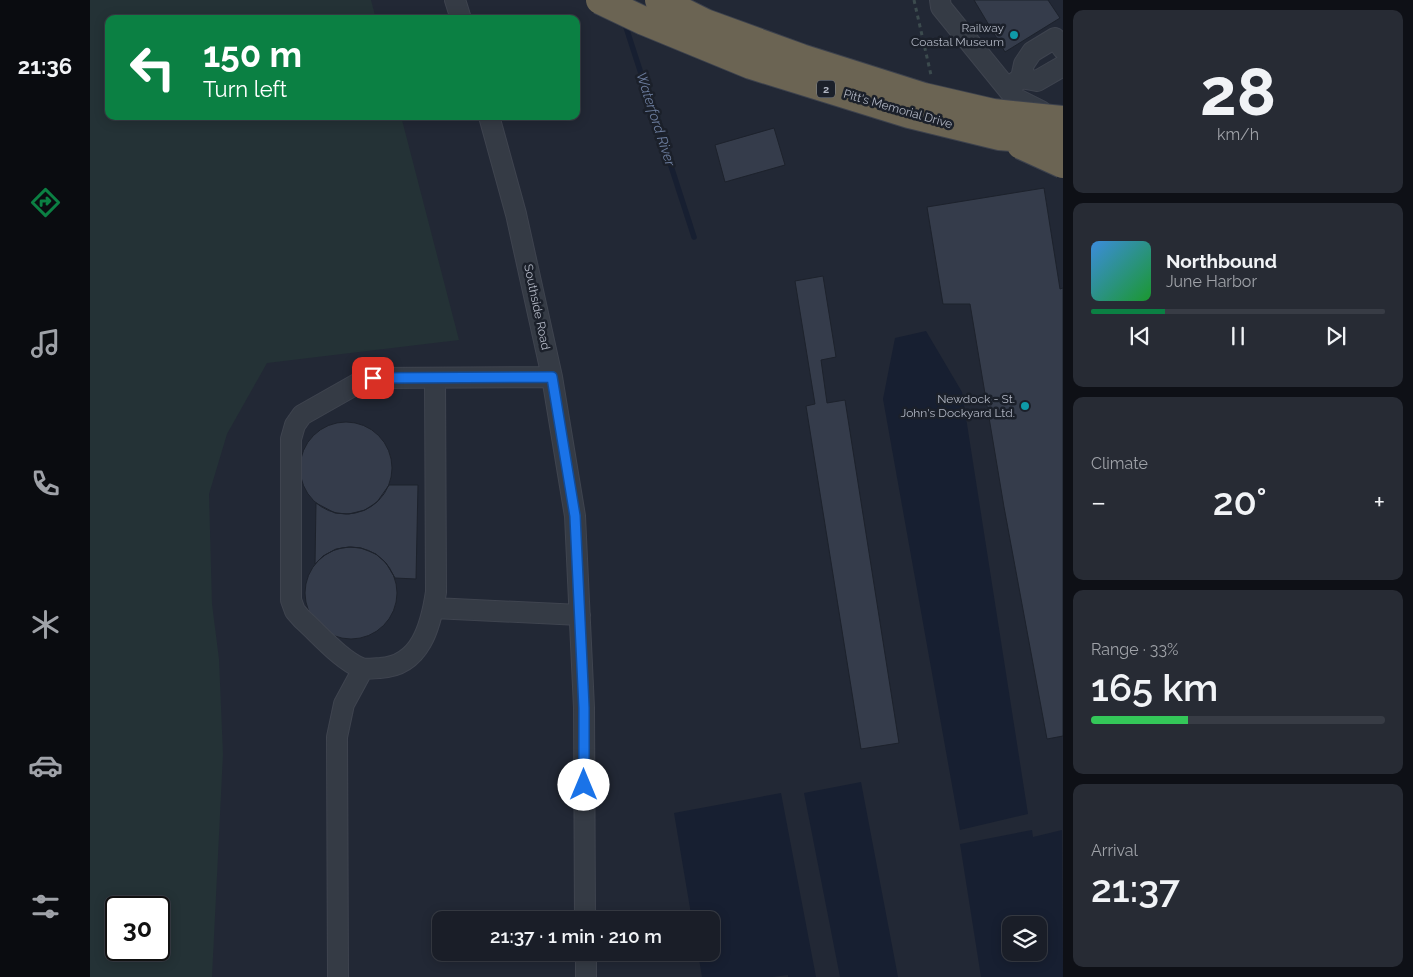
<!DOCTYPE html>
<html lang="en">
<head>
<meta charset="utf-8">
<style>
	body { margin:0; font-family:Raleway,sans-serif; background:#272b34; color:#f1f3f6; height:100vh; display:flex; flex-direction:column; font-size:19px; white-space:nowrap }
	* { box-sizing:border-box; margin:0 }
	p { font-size:16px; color:#9fa2a8 }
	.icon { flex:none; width:28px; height:28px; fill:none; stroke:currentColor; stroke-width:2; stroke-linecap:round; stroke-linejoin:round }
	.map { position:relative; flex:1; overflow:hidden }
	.panel { display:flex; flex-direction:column; gap:10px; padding:10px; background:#0e1016; width:350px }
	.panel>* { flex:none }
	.banner { position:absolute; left:15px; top:15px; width:475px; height:105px; border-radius:10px; box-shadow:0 2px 12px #0003,0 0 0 1px #383c45; background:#0b8043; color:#fff; overflow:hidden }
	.controls { position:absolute; left:912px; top:916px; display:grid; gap:10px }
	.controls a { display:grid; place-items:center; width:45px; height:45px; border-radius:10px; background:#1a1e28; box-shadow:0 2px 12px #0003,0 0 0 1px #383c45; font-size:25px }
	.speed { position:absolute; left:15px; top:896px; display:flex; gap:10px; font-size:25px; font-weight:700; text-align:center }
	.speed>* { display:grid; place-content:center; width:65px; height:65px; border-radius:50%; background:#1a1e28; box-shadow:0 2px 12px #0003,0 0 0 1px #383c45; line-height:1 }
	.speed .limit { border:2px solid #111; border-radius:8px; background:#fff; color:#111 }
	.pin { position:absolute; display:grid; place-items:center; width:42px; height:42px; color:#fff; margin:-21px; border-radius:10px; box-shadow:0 2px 8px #0006 }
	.me { position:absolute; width:55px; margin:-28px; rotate:0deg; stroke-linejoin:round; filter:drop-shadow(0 0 4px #0008) }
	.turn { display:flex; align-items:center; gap:18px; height:105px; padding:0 15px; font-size:22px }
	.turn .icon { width:65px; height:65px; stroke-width:2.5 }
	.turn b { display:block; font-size:35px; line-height:42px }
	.big { font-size:38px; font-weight:600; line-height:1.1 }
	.panel .card { flex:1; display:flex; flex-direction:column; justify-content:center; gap:8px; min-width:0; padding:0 18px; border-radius:10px; background:#272b34 }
	.panel .dial { align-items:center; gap:0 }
	.dial b { font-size:65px; line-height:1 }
	.song { display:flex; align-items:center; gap:15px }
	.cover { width:60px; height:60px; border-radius:8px; background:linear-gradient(135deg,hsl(210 70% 55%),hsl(130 70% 35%)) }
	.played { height:5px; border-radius:2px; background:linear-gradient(90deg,#0b8043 25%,#383c45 25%) }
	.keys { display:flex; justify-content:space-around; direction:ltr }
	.heat { display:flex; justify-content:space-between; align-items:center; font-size:28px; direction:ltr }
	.charge { height:8px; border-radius:4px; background:linear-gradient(90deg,#34c759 33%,#383c45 0) }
	.trip { position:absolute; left:342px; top:911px; width:288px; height:50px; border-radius:10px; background:#1a1e28; box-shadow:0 2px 12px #0003,0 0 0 1px #383c45; font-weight:600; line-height:50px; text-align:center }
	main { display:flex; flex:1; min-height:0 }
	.tabs { display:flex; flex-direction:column; width:90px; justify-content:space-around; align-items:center; background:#0a0c10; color:#9fa2a8 }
	.tabs .icon { width:35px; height:35px }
	.tabs .current { color:#0b8043 }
	.tabs b { font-size:22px; color:#f1f3f6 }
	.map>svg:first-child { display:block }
</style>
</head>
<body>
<main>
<nav class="tabs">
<b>21:36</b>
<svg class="icon current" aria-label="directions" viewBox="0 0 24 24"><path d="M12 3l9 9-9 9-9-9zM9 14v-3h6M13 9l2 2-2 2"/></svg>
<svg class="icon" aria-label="music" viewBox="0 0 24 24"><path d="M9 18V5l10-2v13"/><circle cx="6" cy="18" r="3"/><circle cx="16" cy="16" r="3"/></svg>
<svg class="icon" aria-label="phone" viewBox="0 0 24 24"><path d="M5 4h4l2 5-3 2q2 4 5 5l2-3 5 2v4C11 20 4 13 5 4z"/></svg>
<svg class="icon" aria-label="climate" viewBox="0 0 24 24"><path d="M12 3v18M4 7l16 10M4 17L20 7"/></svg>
<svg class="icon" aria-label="car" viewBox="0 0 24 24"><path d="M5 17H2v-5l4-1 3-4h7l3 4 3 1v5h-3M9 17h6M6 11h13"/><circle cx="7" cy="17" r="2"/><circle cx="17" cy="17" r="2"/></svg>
<svg class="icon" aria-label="filters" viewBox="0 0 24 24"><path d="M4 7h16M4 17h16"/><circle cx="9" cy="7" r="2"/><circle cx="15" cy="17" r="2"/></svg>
</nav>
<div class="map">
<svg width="973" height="977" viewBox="0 0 973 977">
	<rect width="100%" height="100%" fill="#222835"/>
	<!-- green -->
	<path fill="#243236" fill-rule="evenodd" d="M0,0H281L286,19H19V116H311L369,340L177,363L137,434L119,494L122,604L129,659L133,754L122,977H0ZM26,908H69V950H26Z"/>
	<!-- water -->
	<path fill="#171f31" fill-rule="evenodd" d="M836,331L872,392L938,814L870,830L793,399L805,338Z
		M771,782L808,977H750L714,793Z
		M691,793L726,977H698V975L682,977H612L608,953L621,952V920H602L584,813Z
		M942,830L943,837L972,830L973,977H891L870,844ZM921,925H949V952H921Z"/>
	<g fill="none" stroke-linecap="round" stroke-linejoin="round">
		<!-- stream -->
		<path stroke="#171f31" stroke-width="5.5" d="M534,21L604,237"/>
	</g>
	<!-- building -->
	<path fill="#353c4b" stroke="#1d222c" d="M884,0H958L970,18L915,52Z
		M684,128L695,165L635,182L625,145Z
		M954,188L970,289L973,288V736L957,739L914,507L880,304H853L837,207Z
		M733,276L746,357L731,360L737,403L755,400L809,743L771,749L716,406L725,404L705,281Z
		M210 468a46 46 0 1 1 92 0a46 46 0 1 1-92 0Z
		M299,485H328L326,579L305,578L296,563L286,554L271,548L259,547L246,549L233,556L225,564L226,503L245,513L259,514L275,510L287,502Z
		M215 593a46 46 0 1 1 92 0a46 46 0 1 1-92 0Z"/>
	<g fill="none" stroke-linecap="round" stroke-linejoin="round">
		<defs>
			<path id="minor" d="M365,0L371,19
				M850,0L851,7L925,98L951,111L956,118
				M931,78L947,81L973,66
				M918,88L931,78L934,64L942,52L965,38L973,49
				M399,116L426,214L462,377L485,516L494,708L495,920
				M345,378L346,592C341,625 331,666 290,668C284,668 277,670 271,668C251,660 229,634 212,619L205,611L201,600V439L205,425L212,415L272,381L283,378L462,377
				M344,608L490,615
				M496,952V977
				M248,977L247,737L254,704L273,669"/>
		</defs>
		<!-- minor casing -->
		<use href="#minor" stroke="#3f444f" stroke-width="22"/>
		<!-- path -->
		<path stroke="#3c4b4e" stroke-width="3" stroke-dasharray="4 4" stroke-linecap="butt" d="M824,0L841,75"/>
		<!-- minor -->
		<use href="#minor" stroke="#353b45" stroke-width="20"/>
		<defs>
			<path id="highway-bridge" d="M510,0L554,21L661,65L819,114L909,136L973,141
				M569,0L615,23L711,58L834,97L903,113L973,120
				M931,145L973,164"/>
		</defs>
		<!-- highway-bridge casing -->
		<use href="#highway-bridge" stroke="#3d424d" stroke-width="30" stroke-linecap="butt"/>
		<!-- highway-bridge -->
		<use href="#highway-bridge" stroke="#6b6453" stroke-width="28"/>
	</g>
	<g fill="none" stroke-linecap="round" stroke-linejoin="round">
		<defs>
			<path id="route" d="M283,378L462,377L485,516L494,708V785"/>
		</defs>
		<!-- route casing -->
		<use href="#route" stroke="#114b97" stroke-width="12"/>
		<!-- route -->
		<use href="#route" stroke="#1a73e8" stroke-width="9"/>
	</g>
	<!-- markers -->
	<g fill="#0f9aa8" stroke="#1b202a" stroke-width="2">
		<circle cx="924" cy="35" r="5"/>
		<circle cx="935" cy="406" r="5"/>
	</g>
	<g text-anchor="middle" stroke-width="5" stroke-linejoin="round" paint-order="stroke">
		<!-- shield labels -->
		<rect fill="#1b202a" stroke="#838894" stroke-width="1" x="727" y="80.5" width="18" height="17" rx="4"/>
		<g font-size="11" font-weight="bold" fill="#b0b5c2">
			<text x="736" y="93">2</text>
		</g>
		<!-- poi labels -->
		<g font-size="12" fill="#b0b5c2" stroke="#1b202a" text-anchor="end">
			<text x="914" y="32">Railway<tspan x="914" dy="14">Coastal Museum</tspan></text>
			<text x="925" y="403">Newdock - St.<tspan x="925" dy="14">John's Dockyard Ltd.</tspan></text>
		</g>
		<!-- street labels -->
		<g font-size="12" fill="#b0b5c2" stroke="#1b202a">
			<text transform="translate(808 109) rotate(16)" y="4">Pitt's Memorial Drive</text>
			<text transform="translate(447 307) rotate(78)" y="4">Southside Road</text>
		</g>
		<!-- water labels -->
		<g font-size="14" font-style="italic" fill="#6c7d9e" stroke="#1b202a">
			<text transform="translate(566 119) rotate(72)" y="5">Waterford River</text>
		</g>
	</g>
</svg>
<div class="controls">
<a><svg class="icon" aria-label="layers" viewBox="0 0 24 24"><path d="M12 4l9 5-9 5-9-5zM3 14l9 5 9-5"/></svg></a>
</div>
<div class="speed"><div class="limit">30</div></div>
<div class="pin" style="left:283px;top:378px;background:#d93025"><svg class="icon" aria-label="arrive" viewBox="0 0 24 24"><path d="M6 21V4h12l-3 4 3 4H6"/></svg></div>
<svg class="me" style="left:494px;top:785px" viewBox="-20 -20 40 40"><circle r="19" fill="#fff"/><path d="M0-13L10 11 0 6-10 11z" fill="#1a73e8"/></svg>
<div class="trip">21:37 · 1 min · 210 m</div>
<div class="banner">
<div class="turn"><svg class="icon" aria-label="left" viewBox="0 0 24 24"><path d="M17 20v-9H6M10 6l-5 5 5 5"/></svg><div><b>150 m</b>Turn left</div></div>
</div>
</div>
<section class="panel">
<div class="card dial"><b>28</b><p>km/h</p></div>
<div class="card">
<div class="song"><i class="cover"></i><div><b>Northbound</b><p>June Harbor</p></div></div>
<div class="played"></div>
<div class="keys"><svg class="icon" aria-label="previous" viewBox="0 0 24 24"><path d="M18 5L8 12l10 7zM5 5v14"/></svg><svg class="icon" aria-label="pause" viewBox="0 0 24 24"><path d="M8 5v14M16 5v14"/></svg><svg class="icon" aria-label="next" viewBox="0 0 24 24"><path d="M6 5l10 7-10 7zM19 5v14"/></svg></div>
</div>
<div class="card"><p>Climate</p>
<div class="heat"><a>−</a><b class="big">20°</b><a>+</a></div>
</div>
<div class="card"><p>Range · 33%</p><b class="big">165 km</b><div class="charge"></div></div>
<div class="card"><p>Arrival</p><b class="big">21:37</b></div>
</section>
</main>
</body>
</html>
